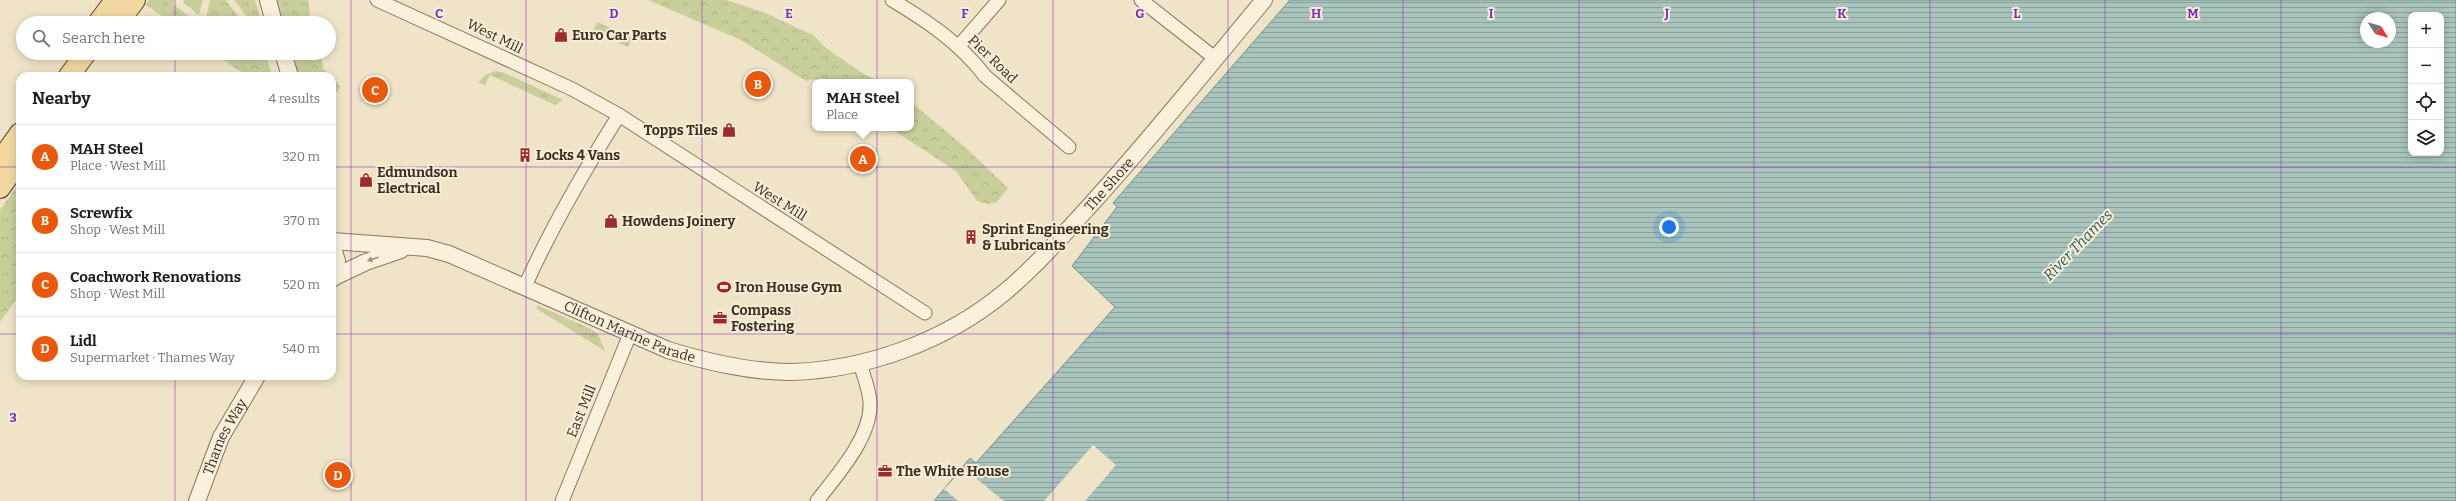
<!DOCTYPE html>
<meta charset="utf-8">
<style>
:root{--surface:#fff;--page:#f2f2f2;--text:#202124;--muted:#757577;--line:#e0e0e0;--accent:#ea580c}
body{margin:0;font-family:Bitter,serif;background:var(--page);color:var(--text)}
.controls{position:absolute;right:12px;top:12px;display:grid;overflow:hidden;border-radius:8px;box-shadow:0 2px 10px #0003}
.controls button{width:36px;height:36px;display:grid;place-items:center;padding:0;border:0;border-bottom:1px solid var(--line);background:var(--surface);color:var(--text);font:20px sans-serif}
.compass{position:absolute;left:2360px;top:12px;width:36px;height:36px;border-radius:50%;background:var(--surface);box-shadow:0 2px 10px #0003;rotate:127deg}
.you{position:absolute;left:1669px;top:227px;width:14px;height:14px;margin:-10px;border:3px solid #fff;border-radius:50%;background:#1a73e8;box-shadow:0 0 0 6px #1a73e833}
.badge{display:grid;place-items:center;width:26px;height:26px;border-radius:50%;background:var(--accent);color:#fff;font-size:13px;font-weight:700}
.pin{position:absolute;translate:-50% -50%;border:2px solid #fff;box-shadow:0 1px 4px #0006}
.popup{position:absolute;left:812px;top:79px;width:102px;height:52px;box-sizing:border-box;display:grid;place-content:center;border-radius:8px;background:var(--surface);filter:drop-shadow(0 1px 3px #0005);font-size:13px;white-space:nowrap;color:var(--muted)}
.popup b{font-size:15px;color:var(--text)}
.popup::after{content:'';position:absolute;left:50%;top:100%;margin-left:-8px;border:8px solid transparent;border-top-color:var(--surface)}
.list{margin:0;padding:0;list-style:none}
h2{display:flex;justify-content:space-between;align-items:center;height:52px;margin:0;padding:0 16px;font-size:17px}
h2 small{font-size:13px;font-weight:400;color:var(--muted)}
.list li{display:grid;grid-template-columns:26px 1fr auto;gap:12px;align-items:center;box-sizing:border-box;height:64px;padding:0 16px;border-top:1px solid var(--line)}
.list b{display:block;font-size:15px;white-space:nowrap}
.list p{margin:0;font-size:13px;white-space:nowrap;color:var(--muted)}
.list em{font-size:13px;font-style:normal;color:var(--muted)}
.icon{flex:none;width:22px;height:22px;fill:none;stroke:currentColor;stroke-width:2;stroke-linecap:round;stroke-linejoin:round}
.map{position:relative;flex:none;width:2456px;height:501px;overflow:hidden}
.search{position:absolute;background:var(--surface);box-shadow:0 2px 10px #0003;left:16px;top:16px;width:320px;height:44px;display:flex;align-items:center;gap:10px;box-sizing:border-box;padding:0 14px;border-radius:22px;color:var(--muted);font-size:15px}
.panel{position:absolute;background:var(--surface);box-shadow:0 2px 10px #0003;left:16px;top:72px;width:320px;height:308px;border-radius:12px}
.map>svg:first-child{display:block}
.grass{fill:url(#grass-tufts)}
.forest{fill:url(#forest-crowns)}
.water{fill:url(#water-rules);stroke:#6f938a;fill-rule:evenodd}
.pier{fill:#f0e4c8}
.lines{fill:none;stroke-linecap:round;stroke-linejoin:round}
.minor-casing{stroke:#8d765c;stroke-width:15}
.tertiary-casing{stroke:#8d765c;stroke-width:18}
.primary-casing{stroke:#5b4430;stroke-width:22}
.minor{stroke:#faf1dc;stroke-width:13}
.tertiary{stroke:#faf1dc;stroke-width:16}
.primary{stroke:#f3d9a0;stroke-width:20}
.oneway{fill:#9c907e}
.grid{fill:none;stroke:#7b2cbf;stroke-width:1;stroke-opacity:0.55}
.labels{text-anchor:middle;stroke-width:4;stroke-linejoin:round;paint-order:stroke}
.poi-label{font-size:14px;font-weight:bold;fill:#3d2e20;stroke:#f7eed8;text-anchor:start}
.street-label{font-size:14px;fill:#3d2e20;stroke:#f7eed8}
.water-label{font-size:15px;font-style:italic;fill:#2f5d5a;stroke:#f7eed8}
.grid-label{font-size:13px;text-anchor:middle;font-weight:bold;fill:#7b2cbf;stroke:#f7eed8;stroke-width:4;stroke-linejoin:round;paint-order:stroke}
</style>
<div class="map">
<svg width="2456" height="501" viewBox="0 0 2456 501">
<defs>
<pattern id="grass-tufts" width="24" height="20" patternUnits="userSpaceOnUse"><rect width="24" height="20" fill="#c9cf9b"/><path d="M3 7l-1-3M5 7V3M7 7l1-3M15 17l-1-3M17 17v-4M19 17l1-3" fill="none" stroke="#aeb285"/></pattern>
<pattern id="forest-crowns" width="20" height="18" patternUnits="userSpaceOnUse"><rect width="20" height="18" fill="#c9cf9b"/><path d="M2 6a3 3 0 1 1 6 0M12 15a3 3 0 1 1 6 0" fill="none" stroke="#aeb285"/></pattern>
<pattern id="water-rules" width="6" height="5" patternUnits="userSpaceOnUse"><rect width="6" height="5" fill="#a9c4bc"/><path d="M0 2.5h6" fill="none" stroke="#8ba098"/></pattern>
</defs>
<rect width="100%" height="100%" fill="#f0e4c8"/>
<path class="grass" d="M 597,22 L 632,38 L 628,47 L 593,31 Z
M 495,71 L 505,73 L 563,100 L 555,105 L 490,75 L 485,85 L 478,83 L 485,75 Z
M 537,305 L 591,329 L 598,334 L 605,351 L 537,309 Z"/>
<path class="forest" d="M 149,0 L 175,0 L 173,4 L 198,23 L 172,23 L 146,5 Z
M 184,0 L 203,0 L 199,15 L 183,2 Z
M 210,0 L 226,0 L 243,23 L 205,23 Z
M 234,0 L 255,0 L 262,23 L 252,23 Z
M 276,0 L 308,0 L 311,23 L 283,23 Z
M 648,0 L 726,0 L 763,12 L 813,35 L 826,48 L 865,75 L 882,82 L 819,82 L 814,79 L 806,81 L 741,40 Z
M 214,53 L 265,53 L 272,76 L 247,76 Z
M 292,53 L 321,53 L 323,69 L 334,77 L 340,87 L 334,97 L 332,107 L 332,76 L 299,76 Z
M 911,102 L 967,149 L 1008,188 L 997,202 L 988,204 L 977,201 L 956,171 L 890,128 L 911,128 Z
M 20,182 L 20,294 L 0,322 L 0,210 Z"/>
<path class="water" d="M 1290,0 L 2456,0 L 2456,501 L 934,501 L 970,458 L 976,463 L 1115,307 L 1072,266 L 1117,207 L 1113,203 ZM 2411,15 L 2441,15 L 2441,153 L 2411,153 ZM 2366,18 L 2390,18 L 2390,42 L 2366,42 Z"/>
<path class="pier" d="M 1093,445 L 1116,465 L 1085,501 L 1044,501 Z
M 964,468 L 1000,498 L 1005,501 L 958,501 L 944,489 Z"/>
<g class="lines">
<defs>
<path id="minor" d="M 377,0 L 572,89 L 619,115 L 925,313
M 892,0 C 927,21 960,43 985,76 L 1069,147
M 1141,0 L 1216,59
M 958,47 L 999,0
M 525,286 C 552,226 584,171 619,115
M 562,501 L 630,334
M 817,501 C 837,475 872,437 870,402 C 869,389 864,376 860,364"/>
<g id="tertiary">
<path d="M 268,0 L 274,23"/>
<path d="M 283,53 L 290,76"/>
<path id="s1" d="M 332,241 L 427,248 L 449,254 L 668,350 C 708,362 749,372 790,372 C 867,370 946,341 1005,292 C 1037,265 1065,233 1094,201 C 1153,136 1208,67 1264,0"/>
<path d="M 332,245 L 337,261 L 332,279"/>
<path d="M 332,278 L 366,262 L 401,250"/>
<path id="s2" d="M 197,501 L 221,437 L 257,376"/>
</g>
<path id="primary" d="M 98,23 L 115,0
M 118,23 L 135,0
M 69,76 L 86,53
M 0,161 L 20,133
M 0,188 L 20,160"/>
</defs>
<use href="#minor" class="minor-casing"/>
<use href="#tertiary" class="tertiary-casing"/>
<use href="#primary" class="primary-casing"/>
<use href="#minor" class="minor"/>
<use href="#tertiary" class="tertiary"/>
<use href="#primary" class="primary"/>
</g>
<defs><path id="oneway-solid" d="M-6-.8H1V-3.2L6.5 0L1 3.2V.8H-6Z"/></defs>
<use class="oneway" href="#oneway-solid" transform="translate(373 259) rotate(162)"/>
<path class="grid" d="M 175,0 L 175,23M 351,0 L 351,501M 526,0 L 526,501M 702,0 L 702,501M 877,0 L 877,501M 1053,0 L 1053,501M 1228,0 L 1228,501M 1403,0 L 1403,501M 1579,0 L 1579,501M 1754,0 L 1754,501M 1930,0 L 1930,501M 2105,0 L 2105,501M 2281,0 L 2281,501M 175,53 L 175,76M 0,167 L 20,167M 332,167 L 2456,167M 0,334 L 20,334M 332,334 L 2456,334M 175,376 L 175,501"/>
<defs>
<symbol id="shop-bare" viewBox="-9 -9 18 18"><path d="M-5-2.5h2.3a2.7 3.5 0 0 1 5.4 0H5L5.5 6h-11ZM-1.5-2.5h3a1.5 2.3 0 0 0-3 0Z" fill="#9e2a2b" stroke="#f7eed8" stroke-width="2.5" paint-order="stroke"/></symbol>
<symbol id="building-bare" viewBox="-9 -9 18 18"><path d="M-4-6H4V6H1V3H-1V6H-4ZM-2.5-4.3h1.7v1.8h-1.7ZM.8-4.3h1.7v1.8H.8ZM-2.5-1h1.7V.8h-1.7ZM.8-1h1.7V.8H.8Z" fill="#9e2a2b" stroke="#f7eed8" stroke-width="2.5" paint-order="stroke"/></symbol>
<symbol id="stadium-bare" viewBox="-9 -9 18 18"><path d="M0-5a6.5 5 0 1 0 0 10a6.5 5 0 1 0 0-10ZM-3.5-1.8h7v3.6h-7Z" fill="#9e2a2b" stroke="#f7eed8" stroke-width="2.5" paint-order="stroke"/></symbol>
<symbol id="office-bare" viewBox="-9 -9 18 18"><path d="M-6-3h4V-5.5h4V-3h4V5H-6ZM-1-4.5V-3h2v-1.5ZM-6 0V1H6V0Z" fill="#9e2a2b" stroke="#f7eed8" stroke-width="2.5" paint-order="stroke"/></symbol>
</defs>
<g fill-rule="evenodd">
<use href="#shop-bare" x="551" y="25" width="20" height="20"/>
<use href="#shop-bare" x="719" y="120" width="20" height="20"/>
<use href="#building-bare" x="515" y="145" width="20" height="20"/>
<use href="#shop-bare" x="356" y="170" width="20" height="20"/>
<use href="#shop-bare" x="601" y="211" width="20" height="20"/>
<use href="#building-bare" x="961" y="227" width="20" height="20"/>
<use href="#stadium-bare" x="714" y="277" width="20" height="20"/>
<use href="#office-bare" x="710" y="308" width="20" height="20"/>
<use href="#office-bare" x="875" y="461" width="20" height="20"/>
</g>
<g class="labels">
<g class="poi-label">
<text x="572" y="40">Euro Car Parts</text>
<text x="718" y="135" text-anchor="end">Topps Tiles</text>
<text x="536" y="160">Locks 4 Vans</text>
<text x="377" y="177">Edmundson<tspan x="377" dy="16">Electrical</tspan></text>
<text x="622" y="226">Howdens Joinery</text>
<text x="982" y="234">Sprint Engineering<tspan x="982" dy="16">&amp; Lubricants</tspan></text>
<text x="735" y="292">Iron House Gym</text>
<text x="731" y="315">Compass<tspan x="731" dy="16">Fostering</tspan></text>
<text x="896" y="476">The White House</text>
</g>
<g class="street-label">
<text transform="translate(495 36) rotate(26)" y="5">West Mill</text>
<text transform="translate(993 59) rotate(44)" y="5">Pier Road</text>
<text dy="5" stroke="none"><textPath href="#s1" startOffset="865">The Shore</textPath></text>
<text transform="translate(780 201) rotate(32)" y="5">West Mill</text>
<text dy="5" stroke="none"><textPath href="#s1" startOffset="315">Clifton Marine Parade</textPath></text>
<text transform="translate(581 411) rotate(-68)" y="5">East Mill</text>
<text dy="5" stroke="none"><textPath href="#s2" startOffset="70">Thames Way</textPath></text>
</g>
<g class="water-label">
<text transform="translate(2078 245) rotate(-46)" y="5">River Thames</text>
</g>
</g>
<g class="grid-label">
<text x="439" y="18">C</text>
<text x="614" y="18">D</text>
<text x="789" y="18">E</text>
<text x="965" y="18">F</text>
<text x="1140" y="18">G</text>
<text x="1316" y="18">H</text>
<text x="1491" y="18">I</text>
<text x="1667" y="18">J</text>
<text x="1842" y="18">K</text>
<text x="2017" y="18">L</text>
<text x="2193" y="18">M</text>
<text x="13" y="422">3</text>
</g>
</svg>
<div class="controls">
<button>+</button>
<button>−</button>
<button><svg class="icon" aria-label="locate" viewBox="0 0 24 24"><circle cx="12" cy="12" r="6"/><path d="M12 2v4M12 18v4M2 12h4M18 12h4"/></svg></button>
<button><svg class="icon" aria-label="layers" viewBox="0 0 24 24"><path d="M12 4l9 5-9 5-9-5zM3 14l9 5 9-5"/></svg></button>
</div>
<svg class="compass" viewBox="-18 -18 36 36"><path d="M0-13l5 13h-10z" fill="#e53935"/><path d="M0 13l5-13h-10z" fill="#757577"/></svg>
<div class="you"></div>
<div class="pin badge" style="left:863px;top:159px">A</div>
<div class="popup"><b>MAH Steel</b>Place</div>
<div class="pin badge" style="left:758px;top:84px">B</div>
<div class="pin badge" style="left:375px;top:90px">C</div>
<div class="pin badge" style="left:338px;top:475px">D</div>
<div class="search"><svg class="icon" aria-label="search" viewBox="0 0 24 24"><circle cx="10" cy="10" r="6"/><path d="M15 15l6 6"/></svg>Search here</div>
<section class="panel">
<h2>Nearby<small>4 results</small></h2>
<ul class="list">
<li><span class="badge">A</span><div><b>MAH Steel</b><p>Place · West Mill</p></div><em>320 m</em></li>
<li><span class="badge">B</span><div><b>Screwfix</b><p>Shop · West Mill</p></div><em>370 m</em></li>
<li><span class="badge">C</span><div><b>Coachwork Renovations</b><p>Shop · West Mill</p></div><em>520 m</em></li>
<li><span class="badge">D</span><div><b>Lidl</b><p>Supermarket · Thames Way</p></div><em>540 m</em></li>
</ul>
</section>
</div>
